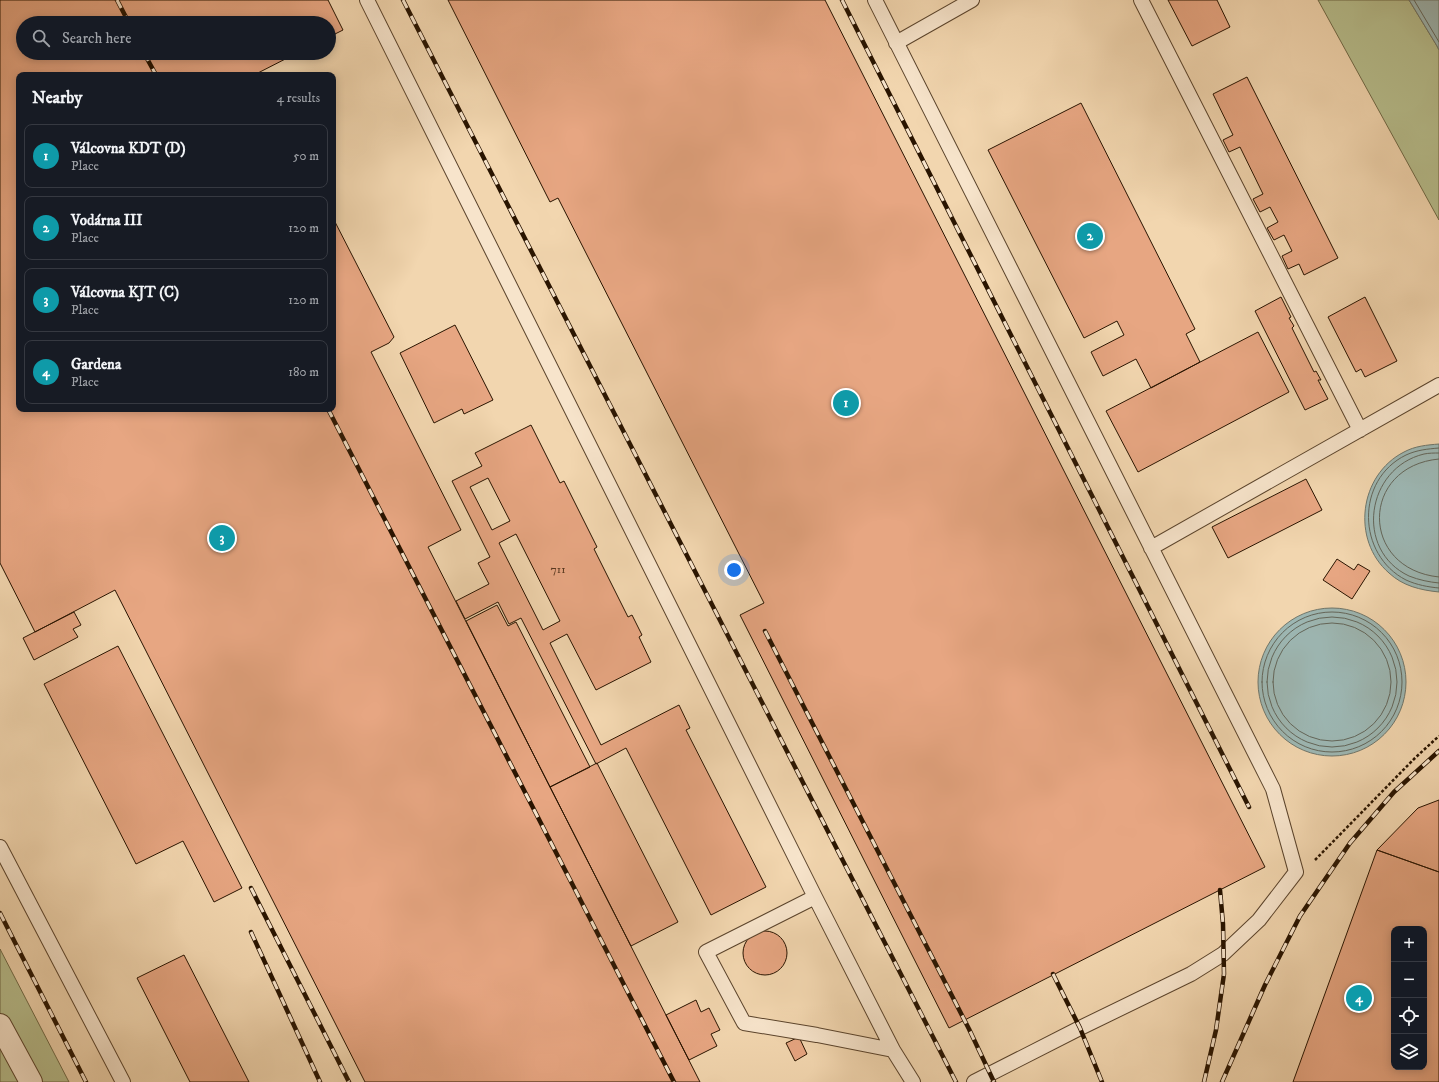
<!DOCTYPE html>
<meta charset="utf-8">
<style>
:root{--surface:#171b24;--page:#242831;--text:#f1f3f6;--muted:#9ea1a6;--line:#363941;--accent:#c59692}
body{margin:0;font-family:"IM FELL DW Pica",serif;background:var(--page);color:var(--text)}
.controls{position:absolute;right:12px;bottom:12px;display:grid;overflow:hidden;border-radius:8px;box-shadow:0 2px 10px #0003}
.controls button{width:36px;height:36px;display:grid;place-items:center;padding:0;border:0;border-bottom:1px solid var(--line);background:var(--surface);color:var(--text);font:20px sans-serif}
.you{position:absolute;left:734px;top:570px;width:14px;height:14px;margin:-10px;border:3px solid #fff;border-radius:50%;background:#1a73e8;box-shadow:0 0 0 6px #1a73e833}
.badge{display:grid;place-items:center;width:26px;height:26px;border-radius:50%;background:var(--accent);color:#fff;font-size:13px;font-weight:700}
.pin{position:absolute;translate:-50% -50%;border:2px solid #fff;box-shadow:0 1px 4px #0006}
.list{margin:0;padding:0;list-style:none}
h2{display:flex;justify-content:space-between;align-items:center;height:52px;margin:0;padding:0 16px;font-size:17px}
h2 small{font-size:13px;font-weight:400;color:var(--muted)}
.list li{display:grid;grid-template-columns:26px 1fr auto;gap:12px;align-items:center;box-sizing:border-box;height:64px;margin:0 8px 8px;padding:0 8px;border:1px solid var(--line);border-radius:8px}
.list b{display:block;font-size:15px;white-space:nowrap}
.list p{margin:0;font-size:13px;white-space:nowrap;color:var(--muted)}
.list em{font-size:13px;font-style:normal;color:var(--muted)}
.icon{flex:none;width:22px;height:22px;fill:none;stroke:currentColor;stroke-width:2;stroke-linecap:round;stroke-linejoin:round}
.map{position:relative;flex:none;width:1439px;height:1082px;overflow:hidden}
.search{position:absolute;background:var(--surface);box-shadow:0 2px 10px #0003;left:16px;top:16px;width:320px;height:44px;display:flex;align-items:center;gap:10px;box-sizing:border-box;padding:0 14px;border-radius:22px;color:var(--muted);font-size:15px}
.panel{position:absolute;background:var(--surface);box-shadow:0 2px 10px #0003;left:16px;top:72px;width:320px;height:340px;border-radius:8px}
.map>svg:first-child{display:block}
.green{fill:#b7be8d;stroke:#706946}
.water{fill:#9db7b3;stroke:#6f766b}
.lines{fill:none;stroke-linecap:round;stroke-linejoin:round}
.shore{stroke:#63665a;stroke-width:1}
.building{fill:#e7a682;stroke:#291400;fill-rule:evenodd}
.lane-casing{stroke:#5b442c;stroke-width:16}
.street-casing{stroke:#5b442c;stroke-width:24}
.path{stroke:#291400;stroke-width:2.5;stroke-dasharray:3 2;stroke-linecap:butt}
.lane{stroke:#f7e4cb;stroke-width:14}
.street{stroke:#f7e4cb;stroke-width:22}
.rail-casing{stroke:#291400;stroke-width:4.5}
.rail{stroke:#f7e4cb;stroke-width:3;stroke-dasharray:9;stroke-linecap:butt}
.labels{text-anchor:middle;stroke-width:3.5;stroke-linejoin:round;paint-order:stroke}
.number-label{font-size:12px;fill:#583820}
</style>
<div class="map">
<svg width="1439" height="1082" viewBox="0 0 1439 1082">
<rect width="100%" height="100%" fill="#f2d6af"/>
<filter id="stains"><feTurbulence type="fractalNoise" baseFrequency=".005" numOctaves="4"/><feColorMatrix values="0 0 0 0 .2 0 0 0 0 .09 0 0 0 0 .02 0 0 0 .5 -.17"/></filter>
<radialGradient id="worn" r=".72"><stop offset=".6" stop-color="#630" stop-opacity="0"/><stop offset="1" stop-color="#630" stop-opacity=".3"/></radialGradient>
<path class="green" d="M 1318,0 L 1409,0 L 1437,46 L 1439,50 L 1439,220 Z
M 0,949 L 69,1082 L 0,1082 Z"/>
<path class="water" d="M 1409,0 L 1439,0 L 1439,50 L 1437,46 Z
M 1439,444 L 1439,592 C 1420,590 1403,586 1389,573 C 1351,540 1359,475 1404,452 C 1415,446 1427,445 1439,444 Z
M1258 682a74 74 0 1 1 148 0a74 74 0 1 1-148 0Z"/>
<g class="lines">
<path class="shore" d="M 1414,0 L 1439,42
M 1439,448 C 1427,449 1417,450 1406,455 C 1355,480 1357,555 1406,580 C 1417,585 1428,587 1439,588
M 1439,453 C 1434,453 1429,453 1424,454 C 1366,468 1354,550 1409,576 C 1419,580 1429,582 1439,583
M 1439,459 C 1360,466 1359,569 1439,577
M1262 682a70 70 0 1 1 140 0a70 70 0 1 1-140 0Z
M1267 682a65 65 0 1 1 130 0a65 65 0 1 1-130 0Z
M1273 682a59 59 0 1 1 118 0a59 59 0 1 1-118 0Z"/>
</g>
<path class="building" d="M 0,0 L 328,0 L 343,30 L 329,37 L 329,23 L 23,23 L 23,53 L 297,53 L 254,75 L 19,75 L 19,409 L 333,409 L 333,218 L 394,337 L 389,343 L 371,352 L 461,530 L 428,547 L 700,1082 L 365,1082 L 115,590 L 35,632 L 0,563 Z
M 448,0 L 825,0 L 1265,867 L 949,1028 L 740,615 L 764,603 L 558,198 L 550,202 Z
M 1168,0 L 1217,0 L 1230,27 L 1192,46 Z
M 1247,77 L 1338,258 L 1304,275 L 1299,264 L 1288,269 L 1282,256 L 1292,251 L 1284,235 L 1274,240 L 1267,228 L 1278,222 L 1270,207 L 1260,212 L 1253,199 L 1263,194 L 1240,147 L 1229,152 L 1223,140 L 1233,135 L 1213,94 Z
M 1081,103 L 1195,329 L 1186,334 L 1200,362 L 1151,388 L 1136,359 L 1103,376 L 1091,352 L 1124,335 L 1117,321 L 1084,338 L 988,150 Z
M 1281,297 L 1291,317 L 1289,318 L 1294,326 L 1292,328 L 1314,372 L 1316,371 L 1321,380 L 1318,380 L 1328,399 L 1305,410 L 1255,311 Z
M 1365,297 L 1397,361 L 1365,377 L 1361,369 L 1356,372 L 1328,317 Z
M 455,325 L 493,400 L 464,414 L 462,409 L 434,423 L 400,353 Z
M 1258,332 L 1289,392 L 1138,472 L 1106,411 Z
M 531,425 L 560,483 L 564,481 L 597,547 L 594,549 L 628,617 L 632,615 L 642,635 L 639,637 L 651,662 L 596,690 L 567,634 L 550,643 L 601,745 L 679,705 L 690,728 L 686,730 L 766,887 L 711,915 L 626,748 L 596,764 L 521,618 L 509,624 L 498,602 L 465,619 L 456,601 L 489,584 L 478,563 L 490,557 L 452,481 L 482,466 L 475,453 ZM 488,478 L 510,521 L 492,530 L 470,487 ZM 516,534 L 560,621 L 543,630 L 499,543 Z
M 1306,479 L 1322,510 L 1228,558 L 1212,527 Z
M 1337,559 L 1354,570 L 1358,564 L 1370,571 L 1352,599 L 1323,580 Z
M 497,605 L 508,626 L 516,622 L 590,767 L 550,787 L 466,621 Z
M 74,612 L 81,625 L 73,629 L 78,637 L 34,660 L 23,638 Z
M 118,646 L 242,888 L 214,902 L 183,841 L 136,864 L 44,684 Z
M 597,763 L 678,922 L 631,946 L 550,787 Z
M 1439,800 L 1439,872 L 1377,850 L 1418,808 Z
M 1377,850 L 1439,872 L 1439,1082 L 1293,1082 ZM 1394,929 L 1424,929 L 1424,1067 L 1394,1067 Z
M743 953a22 22 0 1 1 44 0a22 22 0 1 1-44 0Z
M 184,955 L 249,1082 L 190,1082 L 137,978 Z
M 696,1000 L 701,1012 L 709,1008 L 720,1030 L 711,1034 L 717,1046 L 689,1060 L 666,1015 Z
M 799,1037 L 807,1054 L 795,1061 L 786,1043 Z"/>
<g class="lines">
<defs>
<path id="lane" d="M 367,0 L 815,897 L 893,1050 L 913,1082
M 875,0 L 1273,789 L 1296,872 L 1259,920 L 1223,954 L 1191,974 L 1080,1028 L 974,1082
M 1141,0 L 1360,430
M 896,43 L 972,0
M 1151,548 L 1439,385
M 0,847 L 123,1082
M 815,897 L 706,952 L 744,1023 L 817,1035 L 893,1050"/>
<path id="street" d="M 0,1025 L 31,1082"/>
</defs>
<use href="#lane" class="lane-casing"/>
<use href="#street" class="street-casing"/>
<path class="path" d="M 1315,860 L 1415,758 L 1439,736"/>
<use href="#lane" class="lane"/>
<use href="#street" class="street"/>
<defs>
<path id="rail" d="M 117,0 L 129,23
M 403,0 L 956,1082
M 842,0 L 1249,807
M 144,53 L 156,75
M 328,409 L 674,1082
M 765,631 L 969,1029 L 994,1082
M 251,888 L 349,1082
M 0,913 L 86,1082
M 251,932 L 320,1082
M 1053,974 L 1080,1028 L 1102,1082
M 1204,1082 L 1216,1030 L 1224,974 L 1223,924 L 1220,890
M 1222,1082 L 1265,985 L 1300,916 L 1350,843 L 1394,792 L 1439,751"/>
</defs>
<use href="#rail" class="rail-casing"/>
<use href="#rail" class="rail"/>
</g>
<g class="labels">
<g class="number-label">
<text x="558" y="573">711</text>
</g>
</g>
<rect width="100%" height="100%" filter="url(#stains)"/>
<rect width="100%" height="100%" fill="url(#worn)"/>
</svg>
<div class="controls">
<button>+</button>
<button>−</button>
<button><svg class="icon" aria-label="locate" viewBox="0 0 24 24"><circle cx="12" cy="12" r="6"/><path d="M12 2v4M12 18v4M2 12h4M18 12h4"/></svg></button>
<button><svg class="icon" aria-label="layers" viewBox="0 0 24 24"><path d="M12 4l9 5-9 5-9-5zM3 14l9 5 9-5"/></svg></button>
</div>
<div class="you"></div>
<div class="pin badge" style="left:846px;top:403px;background:#0f9aa8">1</div>
<div class="pin badge" style="left:1090px;top:236px;background:#0f9aa8">2</div>
<div class="pin badge" style="left:222px;top:538px;background:#0f9aa8">3</div>
<div class="pin badge" style="left:1359px;top:998px;background:#0f9aa8">4</div>
<div class="search"><svg class="icon" aria-label="search" viewBox="0 0 24 24"><circle cx="10" cy="10" r="6"/><path d="M15 15l6 6"/></svg>Search here</div>
<section class="panel">
<h2>Nearby<small>4 results</small></h2>
<ul class="list">
<li><span class="badge" style="background:#0f9aa8">1</span><div><b>Válcovna KDT (D)</b><p>Place</p></div><em>50 m</em></li>
<li><span class="badge" style="background:#0f9aa8">2</span><div><b>Vodárna III</b><p>Place</p></div><em>120 m</em></li>
<li><span class="badge" style="background:#0f9aa8">3</span><div><b>Válcovna KJT (C)</b><p>Place</p></div><em>120 m</em></li>
<li><span class="badge" style="background:#0f9aa8">4</span><div><b>Gardena</b><p>Place</p></div><em>180 m</em></li>
</ul>
</section>
</div>
